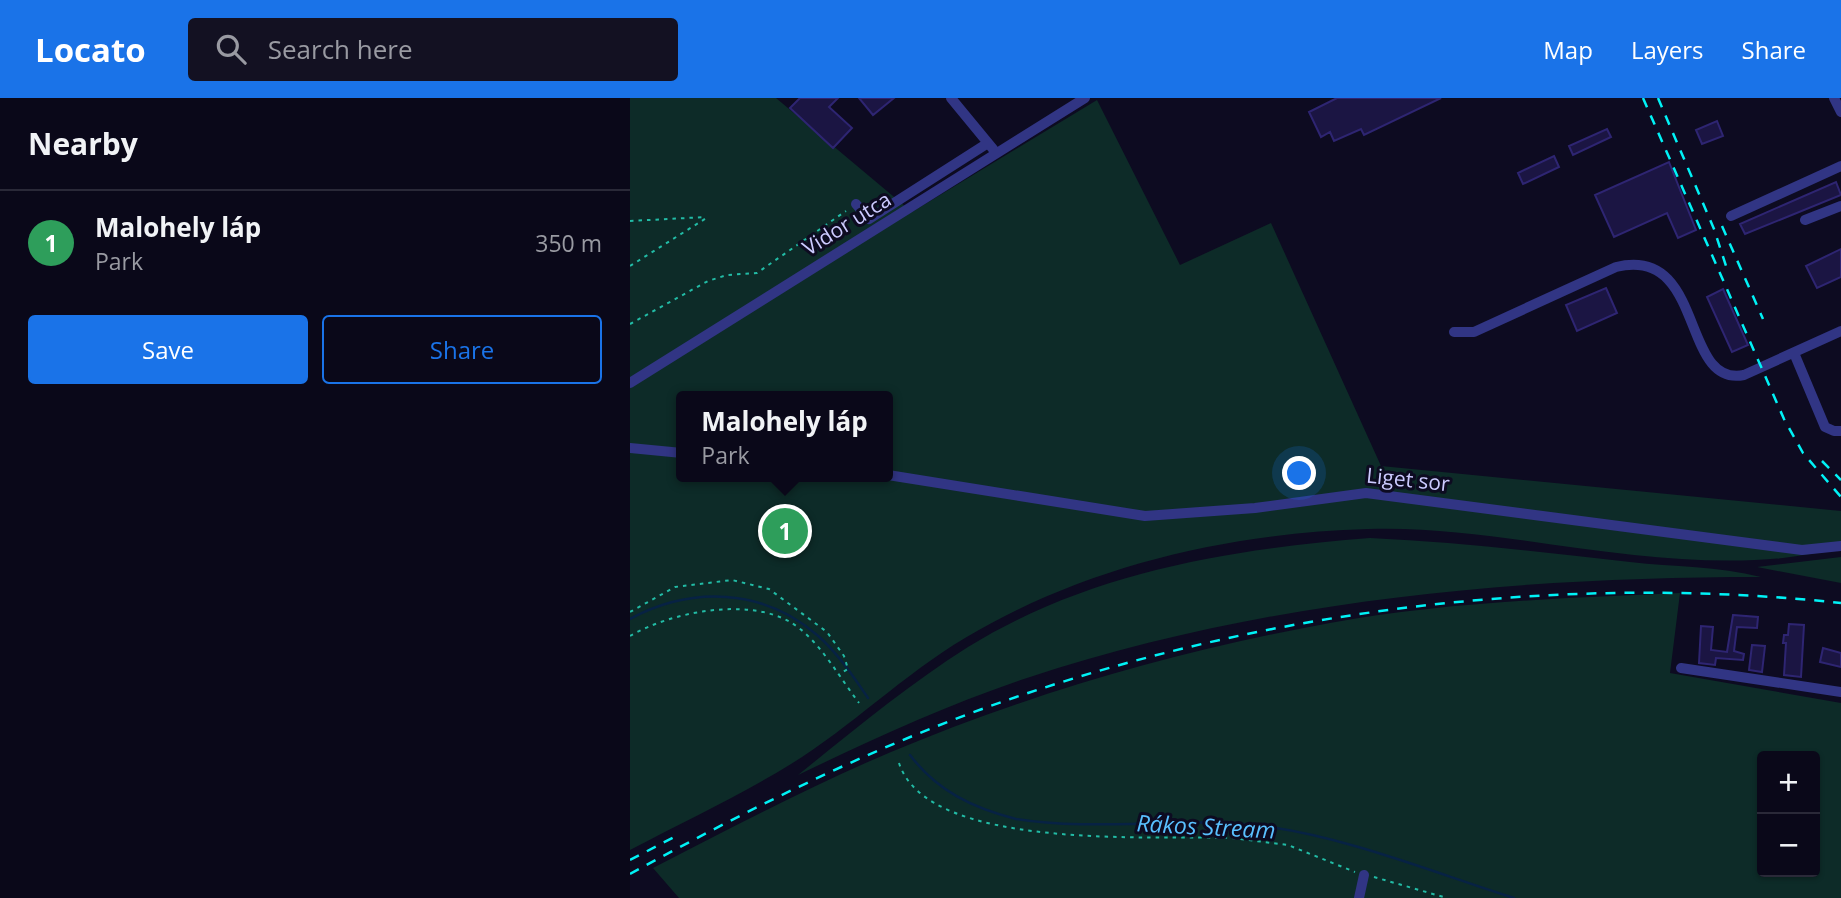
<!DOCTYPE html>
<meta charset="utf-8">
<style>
:root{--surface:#0a0819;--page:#131122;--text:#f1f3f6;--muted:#999aa2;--line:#2a2938;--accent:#1a73e8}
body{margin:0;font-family:"Open Sans",sans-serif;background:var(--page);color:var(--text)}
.controls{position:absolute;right:21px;bottom:21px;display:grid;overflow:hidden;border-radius:7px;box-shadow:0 2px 5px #0004}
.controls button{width:63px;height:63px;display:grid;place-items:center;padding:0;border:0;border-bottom:2px solid var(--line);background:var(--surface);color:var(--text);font:35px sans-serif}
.you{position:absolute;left:670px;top:376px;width:24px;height:24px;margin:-18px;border:5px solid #fff;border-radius:50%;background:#1a73e8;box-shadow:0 0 0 10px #1a73e833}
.badge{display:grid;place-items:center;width:46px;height:46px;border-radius:50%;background:var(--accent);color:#fff;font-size:23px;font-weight:700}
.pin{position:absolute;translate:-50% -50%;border:4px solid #fff;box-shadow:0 2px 7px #0006}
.popup{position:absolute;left:46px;top:293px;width:217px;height:91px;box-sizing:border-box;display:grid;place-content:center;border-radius:7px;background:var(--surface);filter:drop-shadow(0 2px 5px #0005);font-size:23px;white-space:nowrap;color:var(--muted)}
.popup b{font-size:26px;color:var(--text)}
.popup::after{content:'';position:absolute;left:50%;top:100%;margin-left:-14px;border:14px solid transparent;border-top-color:var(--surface)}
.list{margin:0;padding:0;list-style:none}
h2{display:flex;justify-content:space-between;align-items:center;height:91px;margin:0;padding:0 28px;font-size:30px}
h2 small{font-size:23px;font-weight:400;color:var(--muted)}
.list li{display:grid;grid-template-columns:46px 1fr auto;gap:21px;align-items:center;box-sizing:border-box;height:105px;padding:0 28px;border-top:2px solid var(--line)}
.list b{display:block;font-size:26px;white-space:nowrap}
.list p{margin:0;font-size:23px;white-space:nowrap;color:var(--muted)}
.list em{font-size:23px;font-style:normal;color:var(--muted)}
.actions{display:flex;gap:14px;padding:21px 28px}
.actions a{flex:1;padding:16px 0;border:2px solid var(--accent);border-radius:7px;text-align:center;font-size:24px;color:var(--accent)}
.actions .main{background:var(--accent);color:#fff}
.icon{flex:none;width:38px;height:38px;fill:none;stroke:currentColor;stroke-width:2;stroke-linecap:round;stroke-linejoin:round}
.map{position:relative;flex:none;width:1211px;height:800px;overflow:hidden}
header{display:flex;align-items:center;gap:42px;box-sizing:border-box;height:98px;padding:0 35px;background:var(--accent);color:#fff}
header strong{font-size:33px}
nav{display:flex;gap:38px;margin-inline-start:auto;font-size:24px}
.search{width:490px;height:63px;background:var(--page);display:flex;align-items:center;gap:18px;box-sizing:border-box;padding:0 24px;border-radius:7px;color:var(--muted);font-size:26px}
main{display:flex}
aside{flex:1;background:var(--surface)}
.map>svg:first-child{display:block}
.green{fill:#0d2b28;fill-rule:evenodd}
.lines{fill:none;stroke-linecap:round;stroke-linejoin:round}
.stream{stroke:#072244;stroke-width:2.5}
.building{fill:#1b1543;stroke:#2e2572;stroke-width:2}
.path{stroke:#22bba5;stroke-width:2;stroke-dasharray:3.5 5;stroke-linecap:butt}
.minor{stroke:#313584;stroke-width:10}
.rail{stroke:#00f2f6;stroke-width:2.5;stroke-dasharray:10 9;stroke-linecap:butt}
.labels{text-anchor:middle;stroke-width:6;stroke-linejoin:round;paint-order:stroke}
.street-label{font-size:21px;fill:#cccbff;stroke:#0d0b21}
.water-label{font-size:23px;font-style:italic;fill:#59c0ff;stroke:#0d0b21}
</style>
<header>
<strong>Locato</strong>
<div class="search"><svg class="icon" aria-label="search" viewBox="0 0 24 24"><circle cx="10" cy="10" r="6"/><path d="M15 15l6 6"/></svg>Search here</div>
<nav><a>Map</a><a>Layers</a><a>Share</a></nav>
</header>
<main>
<aside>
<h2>Nearby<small></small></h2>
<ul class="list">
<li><span class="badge" style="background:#2e9e5b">1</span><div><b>Malohely láp</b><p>Park</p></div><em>350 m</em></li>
</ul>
<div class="actions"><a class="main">Save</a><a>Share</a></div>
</aside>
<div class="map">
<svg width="1211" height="800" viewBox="0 0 1211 800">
<rect width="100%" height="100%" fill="#0d0b21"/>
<path class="green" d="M 0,0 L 146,0 L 282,114 L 467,2 L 550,167 L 641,125 L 751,368 L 1211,413 L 1211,452 C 1192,453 1172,458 1153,460 C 1104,465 1053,462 1004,457 C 916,448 828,428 738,431 C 599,435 455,468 335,540 C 273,577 221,629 161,666 C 109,698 53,724 0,752 ZM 52,298 L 258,298 L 258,379 L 52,379 Z
M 740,440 C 827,444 913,454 1000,464 C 1044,469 1088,468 1131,479 C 884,479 633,502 397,580 C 319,606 243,641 168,677 C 224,632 278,587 338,549 C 459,474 601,451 740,440 Z
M 1211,459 L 1211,485 L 1127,469 Z
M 1050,495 L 1040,575 L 1211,605 L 1211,800 L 49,800 L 23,770 C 101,730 180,688 261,654 C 401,595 551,552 700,525 C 815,504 934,500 1050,495 ZM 1132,658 L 1185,658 L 1185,774 L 1132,774 Z"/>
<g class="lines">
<path class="stream" d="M 0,521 C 61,488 133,490 187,537 C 207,554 223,578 238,600
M 280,657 C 307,693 343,710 386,721 C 467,734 551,718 632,728 C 717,739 802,774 884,800"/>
</g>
<path class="building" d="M 170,0 L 208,0 L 199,9 L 222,30 L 203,50 L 160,10 Z
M 229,0 L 264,0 L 243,17 Z
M 707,0 L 811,0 L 734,37 L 731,31 L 704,43 L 700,34 L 691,39 L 679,14 Z
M 1087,23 L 1093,38 L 1072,46 L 1066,32 Z
M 977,31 L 981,39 L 943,57 L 939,48 Z
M 924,58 L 929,69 L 893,86 L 888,75 Z
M 1039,64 L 1066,132 L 1048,140 L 1037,115 L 984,139 L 965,97 Z
M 1206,84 L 1211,97 L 1115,136 L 1110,126 Z
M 1211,151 L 1211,179 L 1187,190 L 1176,168 Z
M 976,190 L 987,215 L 947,233 L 936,207 Z
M 1093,191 L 1118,247 L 1102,254 L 1077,199 Z
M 1103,517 L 1128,519 L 1127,530 L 1107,529 L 1104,553 L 1114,556 L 1113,562 L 1086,560 L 1085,567 L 1069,565 L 1071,528 L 1083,529 L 1081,552 L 1097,554 Z
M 1159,526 L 1174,527 L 1171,579 L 1154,577 L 1156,545 L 1153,545 L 1154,537 L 1158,537 Z
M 1122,547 L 1135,548 L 1132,574 L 1119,572 Z
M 1193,550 L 1211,555 L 1211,569 L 1190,564 Z"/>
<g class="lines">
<path class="path" d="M 0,123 L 76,119
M 0,168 L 78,119
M 0,226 L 78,183 L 97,177 L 127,175 L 216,113
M 0,514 L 45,489 L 102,482 L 139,491 L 197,534 L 214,558 L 218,571 L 208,577
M 0,538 C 41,514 117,499 160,524 C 187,539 210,580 229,605
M 269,665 C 298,754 525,737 602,740 L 658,747 L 725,774
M 744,779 L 817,800"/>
<path class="minor" d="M 321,0 L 363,51
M 1204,0 L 1211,14
M 226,106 L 239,121 L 358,45
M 1101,118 L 1211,68
M 1175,122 L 1211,108
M 824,234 L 844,234 L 986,169 C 1076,147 1050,290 1114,277 L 1211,233
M 1164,255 L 1195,329 L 1204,333 L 1211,333
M 0,285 L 455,0
M 0,350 L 52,355
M 258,377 L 515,418 L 625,410 L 736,395 L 1172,452 L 1211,448
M 1051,570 L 1211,594
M 729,800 L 734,777"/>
<path class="rail" d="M 1013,0 L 1154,321 L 1173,355 L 1211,399
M 1028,0 L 1084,131 L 1097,171
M 1092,128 L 1133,221
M 1192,363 L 1211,382
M 0,762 L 50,736
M 0,776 C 128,706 259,641 398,595 C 656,509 941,476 1211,505"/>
</g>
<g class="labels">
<g class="street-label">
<text transform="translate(217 126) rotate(-32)" y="7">Vidor utca</text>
<text transform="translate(778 382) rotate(6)" y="7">Liget sor</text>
</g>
<g class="water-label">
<text transform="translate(576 729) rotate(3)" y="8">Rákos Stream</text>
</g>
</g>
</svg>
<div class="controls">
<button>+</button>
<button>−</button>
</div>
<div class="you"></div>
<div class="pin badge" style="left:155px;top:433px;background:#2e9e5b">1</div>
<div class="popup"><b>Malohely láp</b>Park</div>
</div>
</main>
